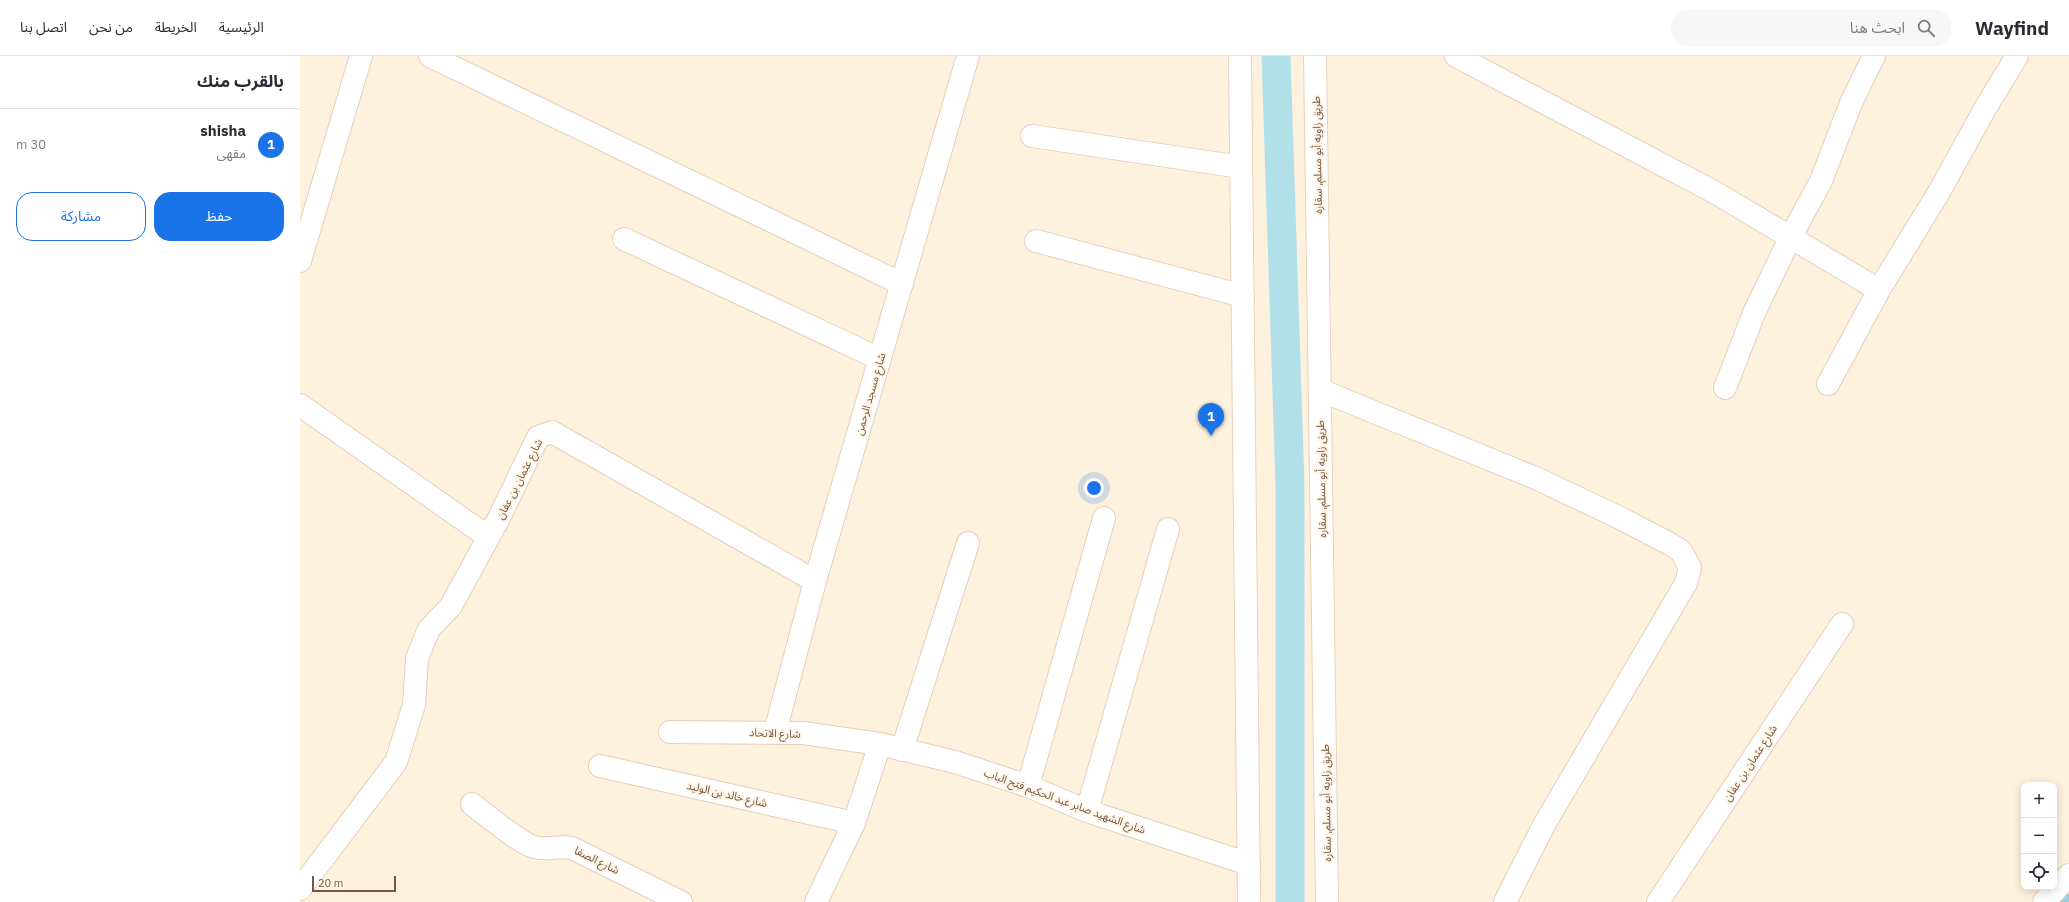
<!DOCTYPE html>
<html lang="ar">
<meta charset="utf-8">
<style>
:root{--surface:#fff;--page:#f7f7f7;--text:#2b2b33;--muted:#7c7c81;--line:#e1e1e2;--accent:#1a73e8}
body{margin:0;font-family:"IBM Plex Sans","Noto Sans Arabic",sans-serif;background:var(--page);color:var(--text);direction:rtl}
.controls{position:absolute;right:12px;bottom:12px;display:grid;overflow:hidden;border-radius:8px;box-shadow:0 2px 10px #0003}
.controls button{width:36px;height:36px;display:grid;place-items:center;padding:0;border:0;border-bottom:1px solid var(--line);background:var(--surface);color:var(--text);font:20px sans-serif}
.scale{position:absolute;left:12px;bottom:10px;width:84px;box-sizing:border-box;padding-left:4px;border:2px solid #765745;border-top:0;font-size:11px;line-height:14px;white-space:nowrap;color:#765745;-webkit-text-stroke:3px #fff6e7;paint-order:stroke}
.you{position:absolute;left:794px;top:432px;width:14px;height:14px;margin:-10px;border:3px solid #fff;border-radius:50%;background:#1a73e8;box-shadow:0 0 0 6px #1a73e833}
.badge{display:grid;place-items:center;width:26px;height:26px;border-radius:50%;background:var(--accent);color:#fff;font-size:13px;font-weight:700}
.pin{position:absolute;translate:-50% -33px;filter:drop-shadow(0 1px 2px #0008)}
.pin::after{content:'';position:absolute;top:21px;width:14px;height:12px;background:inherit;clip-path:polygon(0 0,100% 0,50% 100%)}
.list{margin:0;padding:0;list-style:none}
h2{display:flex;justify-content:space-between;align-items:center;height:52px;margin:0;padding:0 16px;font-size:17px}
h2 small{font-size:13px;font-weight:400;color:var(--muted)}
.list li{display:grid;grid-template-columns:26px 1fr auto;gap:12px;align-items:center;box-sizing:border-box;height:72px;padding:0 16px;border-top:1px solid var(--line)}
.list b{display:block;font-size:15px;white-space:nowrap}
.list p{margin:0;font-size:13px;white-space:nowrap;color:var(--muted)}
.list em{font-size:13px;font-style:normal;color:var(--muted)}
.actions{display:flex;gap:8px;padding:12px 16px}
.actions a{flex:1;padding:9px 0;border:1px solid var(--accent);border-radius:16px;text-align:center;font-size:14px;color:var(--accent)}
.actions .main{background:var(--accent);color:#fff}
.icon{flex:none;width:22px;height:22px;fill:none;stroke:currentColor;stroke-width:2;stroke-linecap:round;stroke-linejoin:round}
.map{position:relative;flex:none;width:1769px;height:846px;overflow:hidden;direction:ltr}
header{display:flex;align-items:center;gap:24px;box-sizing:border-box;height:56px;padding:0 20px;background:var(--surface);border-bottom:1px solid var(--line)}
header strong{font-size:19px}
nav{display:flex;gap:22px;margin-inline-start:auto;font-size:14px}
.search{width:280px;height:36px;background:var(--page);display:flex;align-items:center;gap:10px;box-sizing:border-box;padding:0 14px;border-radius:16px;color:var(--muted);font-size:15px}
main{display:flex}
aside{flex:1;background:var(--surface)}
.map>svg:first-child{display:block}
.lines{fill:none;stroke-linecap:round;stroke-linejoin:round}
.stream{stroke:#97d0db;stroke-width:8}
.canal{stroke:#b2e0e9;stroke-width:29}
.street-casing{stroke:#e3ceba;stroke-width:24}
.secondary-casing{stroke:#ead1b9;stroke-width:24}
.street{stroke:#fff;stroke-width:22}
.secondary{stroke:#fff;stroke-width:22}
.labels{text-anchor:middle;stroke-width:4;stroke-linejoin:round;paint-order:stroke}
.street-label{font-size:11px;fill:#765745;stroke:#fff6e7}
</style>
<header>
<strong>Wayfind</strong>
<div class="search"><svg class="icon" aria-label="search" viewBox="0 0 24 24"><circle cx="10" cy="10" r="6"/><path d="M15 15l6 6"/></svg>ابحث هنا</div>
<nav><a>الرئيسية</a><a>الخريطة</a><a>من نحن</a><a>اتصل بنا</a></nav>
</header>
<main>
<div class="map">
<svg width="1769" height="846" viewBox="0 0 1769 846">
<rect width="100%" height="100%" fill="#fef2df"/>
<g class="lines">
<path class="stream" d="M 1765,846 L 1769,842"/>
<path class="canal" d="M 976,0 L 990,429 L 990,846"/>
<defs>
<path id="street" d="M 130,0 L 602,228
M 1156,0 L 1416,137 L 1579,234
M 732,80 L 941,111
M 324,183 L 580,303
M 736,185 L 943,240
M 0,205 L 61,0
M 1528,328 L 1579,234 L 1639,136 L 1686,51 L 1717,0
M 1425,332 L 1454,257 L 1490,182 L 1521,125 L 1551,47 L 1574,0
M 1020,334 L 1238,423 L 1320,462 L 1370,488 L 1381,495 L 1390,512 L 1386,527 L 1244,769 L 1205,846
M 0,349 L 181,476 L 188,476 L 196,468 L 238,381 L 252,376 L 515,525
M 370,676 L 503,677 L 580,688 L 655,706 L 728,730 L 787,755 L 949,808
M 475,676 L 515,525 L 668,0
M 602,694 L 668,487
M 300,710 L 554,767
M 728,730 L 804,462
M 172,748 C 186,759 220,787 234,791 C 247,795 259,789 272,792 L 381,846
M 787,755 L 868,473
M 0,833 L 96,706 L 114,649 L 117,602 L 129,573 L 151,550 L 193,473
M 516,846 L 554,767 L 580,688
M 1358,846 L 1542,568"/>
<path id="secondary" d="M 940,0 L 949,846
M 1015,0 L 1027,846
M 1744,846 L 1769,819"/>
</defs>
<use href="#street" class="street-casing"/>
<use href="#secondary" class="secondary-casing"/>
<use href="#street" class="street"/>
<use href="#secondary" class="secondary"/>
</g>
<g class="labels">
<g class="street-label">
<text transform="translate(1017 99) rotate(-91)" y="4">طريق زاويه أبو مسلم, سقاره</text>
<text transform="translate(570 338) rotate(-74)" y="4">شارع مسجد الرحمن</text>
<text transform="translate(219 423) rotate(-63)" y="4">شارع عثمان بن عفان</text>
<text transform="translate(1021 423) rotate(-91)" y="4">طريق زاويه أبو مسلم, سقاره</text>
<text transform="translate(475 677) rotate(2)" y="4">شارع الاتحاد</text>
<text transform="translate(1450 707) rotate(-57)" y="4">شارع عثمان بن عفان</text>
<text transform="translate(427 738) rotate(13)" y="4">شارع خالد بن الوليد</text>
<text transform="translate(765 745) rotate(20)" y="4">شارع الشهيد صابر عبد الحكيم فتح الباب</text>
<text transform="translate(1026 747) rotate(-91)" y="4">طريق زاويه أبو مسلم, سقاره</text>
<text transform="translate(297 804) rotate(26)" y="4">شارع الصفا</text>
</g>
</g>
</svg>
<div class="controls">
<button>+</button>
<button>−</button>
<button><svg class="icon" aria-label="locate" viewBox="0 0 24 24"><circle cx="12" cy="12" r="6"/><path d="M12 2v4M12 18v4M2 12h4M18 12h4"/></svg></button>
</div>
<div class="scale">20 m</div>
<div class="you"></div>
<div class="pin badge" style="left:911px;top:380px">1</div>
</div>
<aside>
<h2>بالقرب منك<small></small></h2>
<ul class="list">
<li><span class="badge">1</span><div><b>shisha</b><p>مقهى</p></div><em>30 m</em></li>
</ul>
<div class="actions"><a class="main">حفظ</a><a>مشاركة</a></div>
</aside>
</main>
